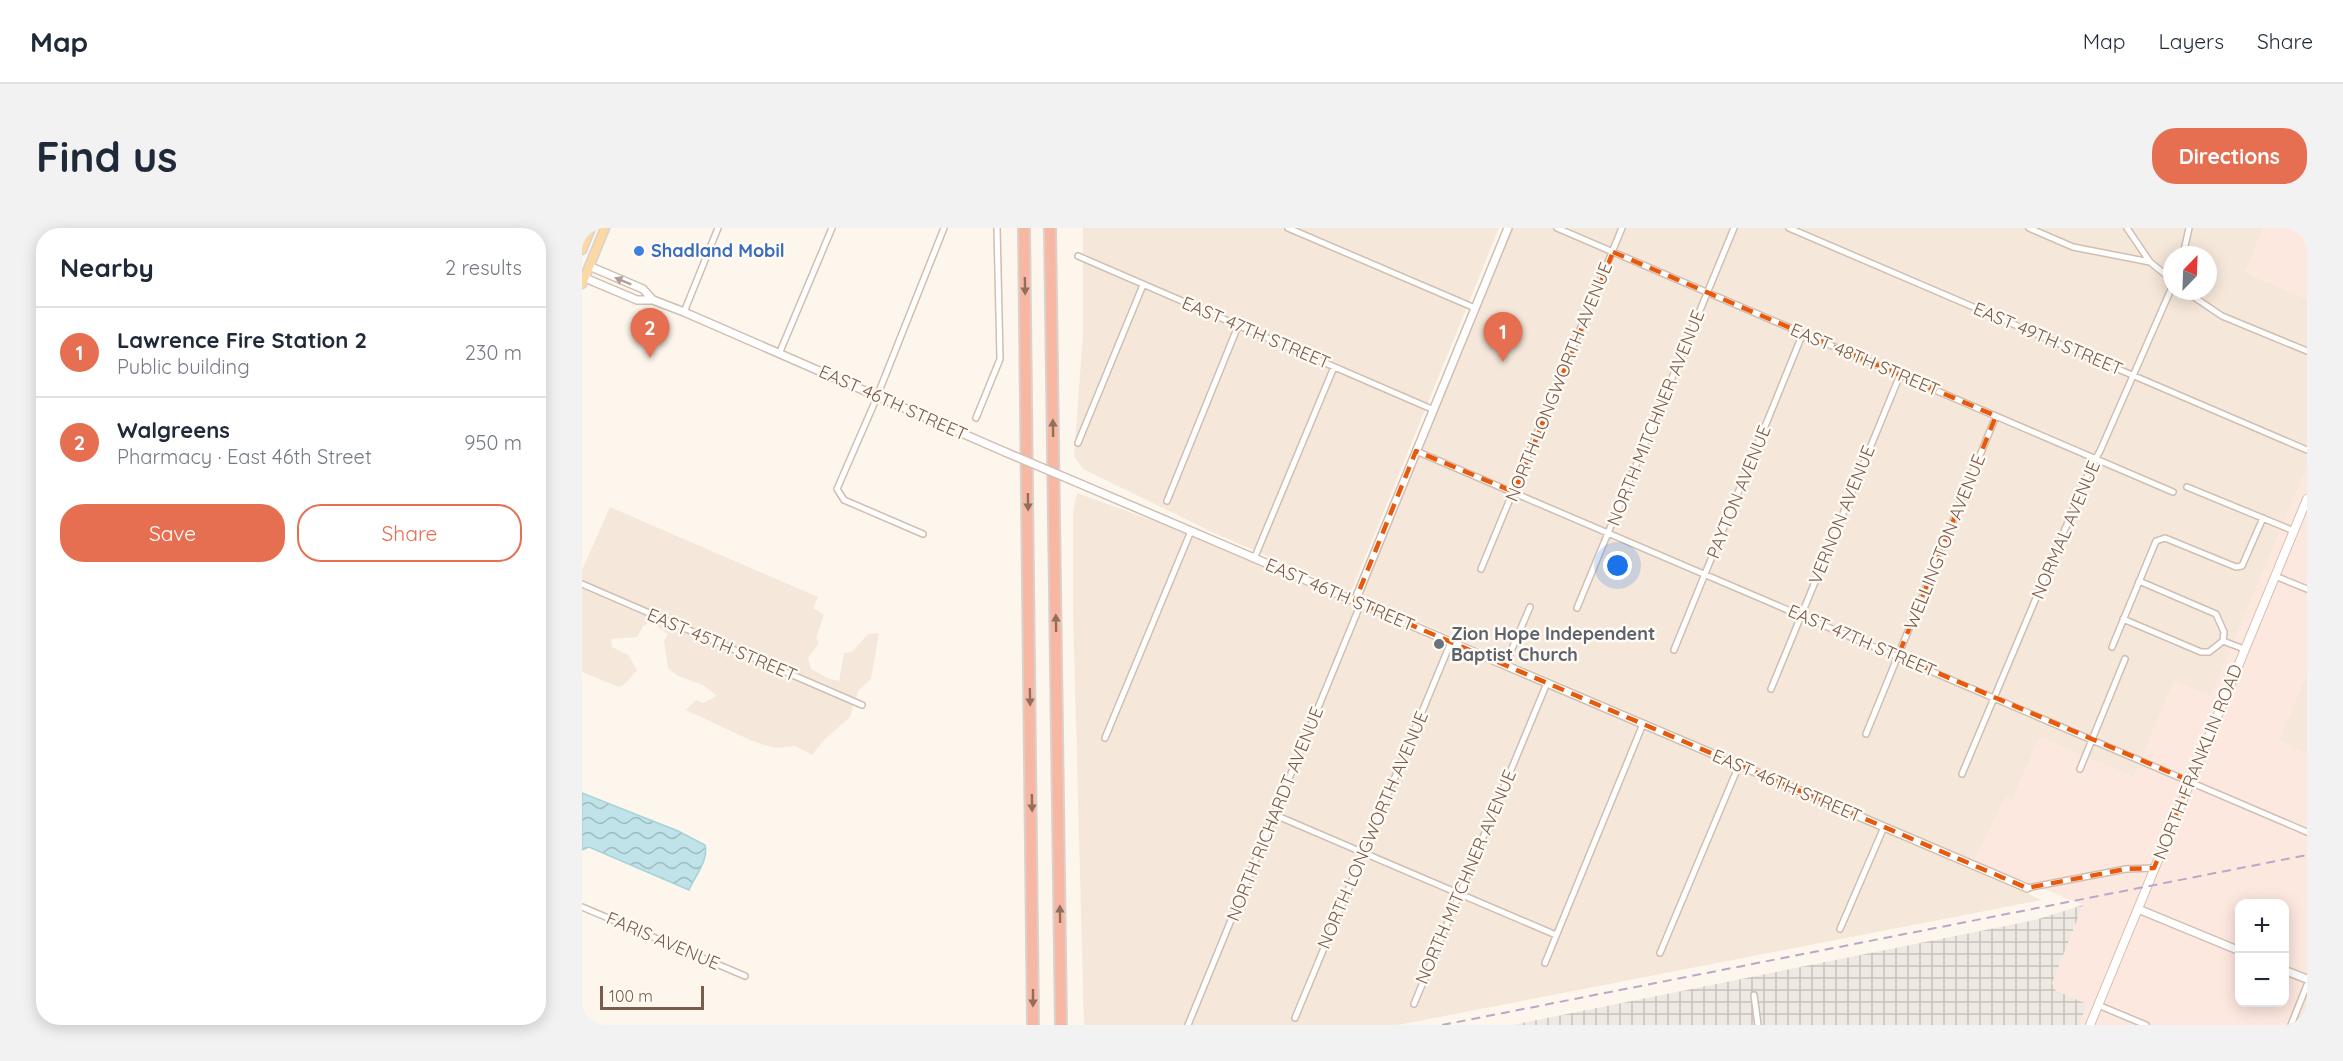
<!DOCTYPE html>
<meta charset="utf-8">
<style>
:root{--surface:#fff;--page:#f2f2f3;--text:#1f2937;--muted:#747a83;--line:#e0e1e3;--accent:#e76f51}
body{margin:0;font-family:Quicksand,sans-serif;background:var(--page);color:var(--text)}
.controls{position:absolute;right:18px;bottom:18px;display:grid;overflow:hidden;border-radius:12px;box-shadow:0 3px 15px #0003}
.controls button{width:54px;height:54px;display:grid;place-items:center;padding:0;border:0;border-bottom:2px solid var(--line);background:var(--surface);color:var(--text);font:30px sans-serif}
.compass{position:absolute;left:1581px;top:18px;width:54px;height:54px;border-radius:50%;background:var(--surface);box-shadow:0 3px 15px #0003;rotate:23deg}
.scale{position:absolute;left:18px;bottom:15px;width:104px;box-sizing:border-box;padding-left:6px;border:3px solid #7a5c4d;border-top:0;font-size:16px;line-height:21px;white-space:nowrap;color:#7a5c4d;-webkit-text-stroke:4px #fffaf3;paint-order:stroke}
.you{position:absolute;left:1036px;top:338px;width:21px;height:21px;margin:-15px;border:4px solid #fff;border-radius:50%;background:#1a73e8;box-shadow:0 0 0 9px #1a73e833}
.badge{display:grid;place-items:center;width:39px;height:39px;border-radius:50%;background:var(--accent);color:#fff;font-size:20px;font-weight:700}
.pin{position:absolute;translate:-50% -50px;filter:drop-shadow(0 2px 3px #0008)}
.pin::after{content:'';position:absolute;top:32px;width:21px;height:18px;background:inherit;clip-path:polygon(0 0,100% 0,50% 100%)}
.list{margin:0;padding:0;list-style:none}
h2{display:flex;justify-content:space-between;align-items:center;height:78px;margin:0;padding:0 24px;font-size:26px}
h2 small{font-size:20px;font-weight:400;color:var(--muted)}
.list li{display:grid;grid-template-columns:39px 1fr auto;gap:18px;align-items:center;box-sizing:border-box;height:90px;padding:0 24px;border-top:2px solid var(--line)}
.list b{display:block;font-size:22px;white-space:nowrap}
.list p{margin:0;font-size:20px;white-space:nowrap;color:var(--muted)}
.list em{font-size:20px;font-style:normal;color:var(--muted)}
.actions{display:flex;gap:12px;padding:18px 24px}
.actions a{flex:1;padding:14px 0;border:2px solid var(--accent);border-radius:24px;text-align:center;font-size:21px;color:var(--accent)}
.actions .main{background:var(--accent);color:#fff}
.map{position:relative;flex:none;width:1725px;height:797px;overflow:hidden;border-radius:24px}
header{display:flex;align-items:center;gap:36px;box-sizing:border-box;height:84px;padding:0 30px;background:var(--surface);border-bottom:2px solid var(--line)}
header strong{font-size:28px}
nav{display:flex;gap:33px;margin-inline-start:auto;font-size:21px}
.intro{display:flex;align-items:center;justify-content:space-between;box-sizing:border-box;height:144px;padding:0 36px}
h1{margin:0;font-size:42px}
.button{padding:15px 27px;border-radius:24px;background:var(--accent);color:#fff;font-size:21px;font-weight:700}
main{display:flex;gap:36px;padding:0 36px}
aside{flex:1;background:var(--surface);border-radius:24px;box-shadow:0 3px 15px #0003}
.map>svg:first-child{display:block}
.residential{fill:#f5e8da;fill-rule:evenodd}
.commercial{fill:#fde8e0;fill-rule:evenodd}
.industrial{fill:url(#industrial-grid)}
.water{fill:url(#water-waves);stroke:#a5d3da;stroke-width:1.5}
.lines{fill:none;stroke-linecap:round;stroke-linejoin:round}
.minor-casing{stroke:#d1beb0;stroke-width:8}
.tertiary-casing{stroke:#d1beb0;stroke-width:10}
.secondary-casing{stroke:#d6c0b0;stroke-width:10}
.primary-casing{stroke:#dad1cd;stroke-width:11}
.motorway-casing{stroke:#dad1cd;stroke-width:14}
.minor{stroke:#fff;stroke-width:5}
.tertiary{stroke:#fff;stroke-width:7}
.secondary{stroke:#fff;stroke-width:8}
.primary{stroke:#fbd9a5;stroke-width:8}
.motorway{stroke:#f7b7a3;stroke-width:10}
.rail{stroke:#b9a8c9;stroke-width:2;stroke-dasharray:9 6;stroke-linecap:butt}
.tertiary-bridge-casing{stroke:#d1beb0;stroke-width:10;stroke-linecap:butt}
.tertiary-bridge{stroke:#fff;stroke-width:7}
.oneway{fill:#af9d94}
.oneway2{fill:#936e5e}
.marked{fill:none;stroke:#e8590c;stroke-width:4.5;stroke-dasharray:12 8;stroke-linejoin:round}
.shop-dot{fill:#3f7fe0;stroke:#fffaf3;stroke-width:2}
.worship-dot{fill:#6b7280;stroke:#fffaf3;stroke-width:2}
.labels{text-anchor:middle;stroke-width:5;stroke-linejoin:round;paint-order:stroke}
.shop-label{font-size:18px;font-weight:bold;fill:#366cbe;stroke:#fffaf3;text-anchor:start}
.street-label{font-size:18px;fill:#7a5c4d;stroke:#fffaf3}
.worship-label{font-size:18px;font-weight:bold;fill:#5b616d;stroke:#fffaf3;text-anchor:start}
</style>
<header>
<strong>Map</strong>
<nav><a>Map</a><a>Layers</a><a>Share</a></nav>
</header>
<div class="intro"><h1>Find us</h1><a class="button">Directions</a></div>
<main>
<aside>
<h2>Nearby<small>2 results</small></h2>
<ul class="list">
<li><span class="badge">1</span><div><b>Lawrence Fire Station 2</b><p>Public building</p></div><em>230 m</em></li>
<li><span class="badge">2</span><div><b>Walgreens</b><p>Pharmacy · East 46th Street</p></div><em>950 m</em></li>
</ul>
<div class="actions"><a class="main">Save</a><a>Share</a></div>
</aside>
<div class="map">
<svg width="1725" height="797" viewBox="0 0 1725 797">
<defs>
<pattern id="industrial-grid" width="8" height="8" patternUnits="userSpaceOnUse" patternTransform="scale(1.5)"><rect width="8" height="8" fill="#efe9e4"/><path d="M0 4h8M4 0v8" fill="none" stroke="#c7c0bb"/></pattern>
<pattern id="water-waves" width="16" height="10" patternUnits="userSpaceOnUse" patternTransform="scale(1.5)"><rect width="16" height="10" fill="#bfe3e8"/><path d="M0 5q4-4 8 0t8 0" fill="none" stroke="#a0bbbe"/></pattern>
</defs>
<rect width="100%" height="100%" fill="#fdf6ec"/>
<path class="residential" d="M 501,0 L 917,0 L 769,364 L 630,304 L 501,241 L 492,228 L 501,106 Z
M 928,0 L 1682,0 L 1663,44 L 1725,71 L 1725,239 L 1629,469 L 1592,453 L 1552,549 L 1458,510 L 1430,572 L 1423,570 L 1393,633 L 779,369 ZM 1590,27 L 1626,27 L 1626,63 L 1590,63 Z
M 495,265 L 575,294 L 1460,672 L 816,797 L 502,797 L 491,381 L 491,283 Z
M 28,279 L 236,369 L 231,380 L 242,387 L 234,410 L 237,415 L 226,430 L 229,441 L 248,451 L 257,453 L 262,425 L 270,424 L 286,406 L 297,405 L 289,451 L 276,463 L 268,489 L 245,509 L 230,527 L 213,518 L 192,520 L 170,513 L 104,482 L 114,472 L 121,475 L 135,468 L 121,457 L 96,448 L 86,440 L 82,413 L 86,406 L 68,394 L 61,398 L 55,409 L 29,411 L 30,419 L 46,427 L 55,442 L 44,455 L 37,459 L 0,444 L 0,342 Z
M 1725,445 L 1725,526 L 1696,513 Z
M 1725,756 L 1725,797 L 1706,797 L 1721,758 Z"/>
<path class="commercial" d="M 1682,0 L 1725,0 L 1725,71 L 1663,44 Z
M 1725,239 L 1725,445 L 1697,512 L 1725,526 L 1725,756 L 1721,758 L 1706,797 L 1497,797 L 1505,776 L 1473,762 L 1470,755 L 1501,677 L 1393,633 L 1423,569 L 1430,572 L 1458,509 L 1552,549 L 1592,453 L 1629,468 ZM 1658,676 L 1702,676 L 1702,774 L 1658,774 Z"/>
<path class="industrial" d="M 1501,677 L 1470,755 L 1473,762 L 1505,776 L 1497,797 L 930,797 L 1453,692 Z"/>
<path class="water" d="M 0,565 L 96,603 L 123,617 C 127,632 113,648 107,662 L 7,619 L 0,622 Z"/>
<g class="lines">
<defs>
<path id="minor" d="M 706,0 L 893,80
M 975,0 L 1591,264
M 1207,0 L 1725,222
M 1447,0 L 1491,19 L 1568,34 L 1590,52
M 1545,0 L 1568,34
M 1601,27 L 1607,0
M 496,28 L 852,182
M 1603,63 L 1640,88 L 1725,123
M 102,84 L 136,0
M 197,126 L 250,0
M 394,190 L 418,131 L 415,0
M 496,215 L 561,57
M 834,223 L 1725,604
M 1605,259 L 1712,303
M 585,273 L 656,98
M 341,306 L 262,272 L 255,261 L 292,176 L 362,0
M 672,331 L 752,139
M 899,341 L 1040,0
M 1693,348 L 1725,361
M 1557,353 L 1634,386 L 1642,404 L 1641,413 L 1662,421
M 0,356 L 280,477
M 995,380 L 1152,0
M 1541,391 L 1619,424 L 1627,424 L 1641,413
M 1530,419 L 1574,313 L 1583,310 L 1654,339 L 1660,338 L 1681,290
M 1092,422 L 1221,105
M 923,437 L 948,379
M 1189,461 L 1318,147
M 1284,506 L 1414,188
M 523,510 L 609,303
M 1498,541 L 1543,431
M 1380,546 L 1510,237 L 1518,223 L 1590,59
M 693,587 L 974,707
M 1445,660 L 1544,641 L 1572,640
M 0,679 L 163,748
M 1258,701 L 1302,599
M 1078,725 L 1157,537
M 963,735 L 1061,496
M 1172,767 L 1176,797
M 832,776 L 965,455
M 1516,777 L 1564,797
M 713,790 L 869,414
M 0,793 L 9,797
M 606,797 L 779,375
M 1709,797 L 1725,757"/>
<path id="tertiary" d="M 7,38 L 61,61 L 71,72
M 3,50 L 55,72 L 71,72 L 102,84 L 423,224
M 494,254 L 1445,660
M 773,373 L 926,0
M 1556,681 L 1658,723
M 1702,742 L 1725,751"/>
<path id="secondary" d="M 1508,797 L 1725,271"/>
<path id="primary" d="M 0,22 L 9,0
M 0,56 L 23,0"/>
<path id="motorway" d="M 442,0 L 451,797
M 468,0 L 479,797"/>
</defs>
<use href="#minor" class="minor-casing"/>
<use href="#tertiary" class="tertiary-casing"/>
<use href="#secondary" class="secondary-casing"/>
<use href="#primary" class="primary-casing"/>
<use href="#motorway" class="motorway-casing"/>
<use href="#minor" class="minor"/>
<use href="#tertiary" class="tertiary"/>
<use href="#secondary" class="secondary"/>
<use href="#primary" class="primary"/>
<use href="#motorway" class="motorway"/>
<path class="rail" d="M 860,797 L 1725,627"/>
<defs>
<path id="tertiary-bridge" d="M 423,224 L 494,254"/>
</defs>
<use href="#tertiary-bridge" class="tertiary-bridge-casing"/>
<use href="#tertiary-bridge" class="tertiary-bridge"/>
</g>
<defs><path id="oneway-solid" d="M-6-.8H1V-3.2L6.5 0L1 3.2V.8H-6Z" transform="scale(1.5)"/></defs>
<use class="oneway" href="#oneway-solid" transform="translate(41 53) rotate(-157)"/>
<g class="oneway2">
<use href="#oneway-solid" transform="translate(443 58) rotate(89)"/>
<use href="#oneway-solid" transform="translate(471 200) rotate(-91)"/>
<use href="#oneway-solid" transform="translate(446 274) rotate(89)"/>
<use href="#oneway-solid" transform="translate(474 395) rotate(-91)"/>
<use href="#oneway-solid" transform="translate(448 469) rotate(89)"/>
<use href="#oneway-solid" transform="translate(450 575) rotate(89)"/>
<use href="#oneway-solid" transform="translate(478 686) rotate(-91)"/>
<use href="#oneway-solid" transform="translate(451 770) rotate(90)"/>
</g>
<path class="marked" d="M 1031,24 L 1414,188 L 1316,428 L 1608,553 L 1572,640 L 1544,641 L 1445,660 L 773,373 L 834,223 L 932,264 Z"/>
<circle class="shop-dot" cx="57" cy="23" r="6"/>
<circle class="worship-dot" cx="857" cy="416" r="6"/>
<g class="labels">
<g class="shop-label">
<text x="69" y="29">Shadland Mobil</text>
</g>
<g class="street-label">
<text transform="translate(674 105) rotate(23)" y="6">EAST 47TH STREET</text>
<text transform="translate(1466 111) rotate(23)" y="6">EAST 49TH STREET</text>
<text transform="translate(1283 132) rotate(23)" y="6">EAST 48TH STREET</text>
<text transform="translate(977 154) rotate(-68)" y="6">NORTH LONGWORTH AVENUE</text>
<text transform="translate(311 175) rotate(24)" y="6">EAST 46TH STREET</text>
<text transform="translate(1074 190) rotate(-68)" y="6">NORTH MITCHNER AVENUE</text>
<text transform="translate(1157 264) rotate(-68)" y="6">PAYTON AVENUE</text>
<text transform="translate(1260 287) rotate(-68)" y="6">VERNON AVENUE</text>
<text transform="translate(1484 302) rotate(-67)" y="6">NORMAL AVENUE</text>
<text transform="translate(1363 314) rotate(-68)" y="6">WELLINGTON AVENUE</text>
<text transform="translate(758 367) rotate(23)" y="6">EAST 46TH STREET</text>
<text transform="translate(1280 413) rotate(23)" y="6">EAST 47TH STREET</text>
<text transform="translate(140 417) rotate(23)" y="6">EAST 45TH STREET</text>
<text transform="translate(1616 534) rotate(-68)" y="6">NORTH FRANKLIN ROAD</text>
<text transform="translate(1205 558) rotate(23)" y="6">EAST 46TH STREET</text>
<text transform="translate(693 586) rotate(-68)" y="6">NORTH RICHARDT AVENUE</text>
<text transform="translate(791 602) rotate(-67)" y="6">NORTH LONGWORTH AVENUE</text>
<text transform="translate(884 649) rotate(-67)" y="6">NORTH MITCHNER AVENUE</text>
<text transform="translate(81 713) rotate(23)" y="6">FARIS AVENUE</text>
</g>
<g class="worship-label">
<text x="869" y="412">Zion Hope Independent<tspan x="869" dy="21">Baptist Church</tspan></text>
</g>
</g>
</svg>
<div class="controls">
<button>+</button>
<button>−</button>
</div>
<svg class="compass" viewBox="-18 -18 36 36"><path d="M0-13l5 13h-10z" fill="#e53935"/><path d="M0 13l5-13h-10z" fill="#747a83"/></svg>
<div class="scale">100 m</div>
<div class="you"></div>
<div class="pin badge" style="left:921px;top:134px">1</div>
<div class="pin badge" style="left:68px;top:130px">2</div>
</div>
</main>
